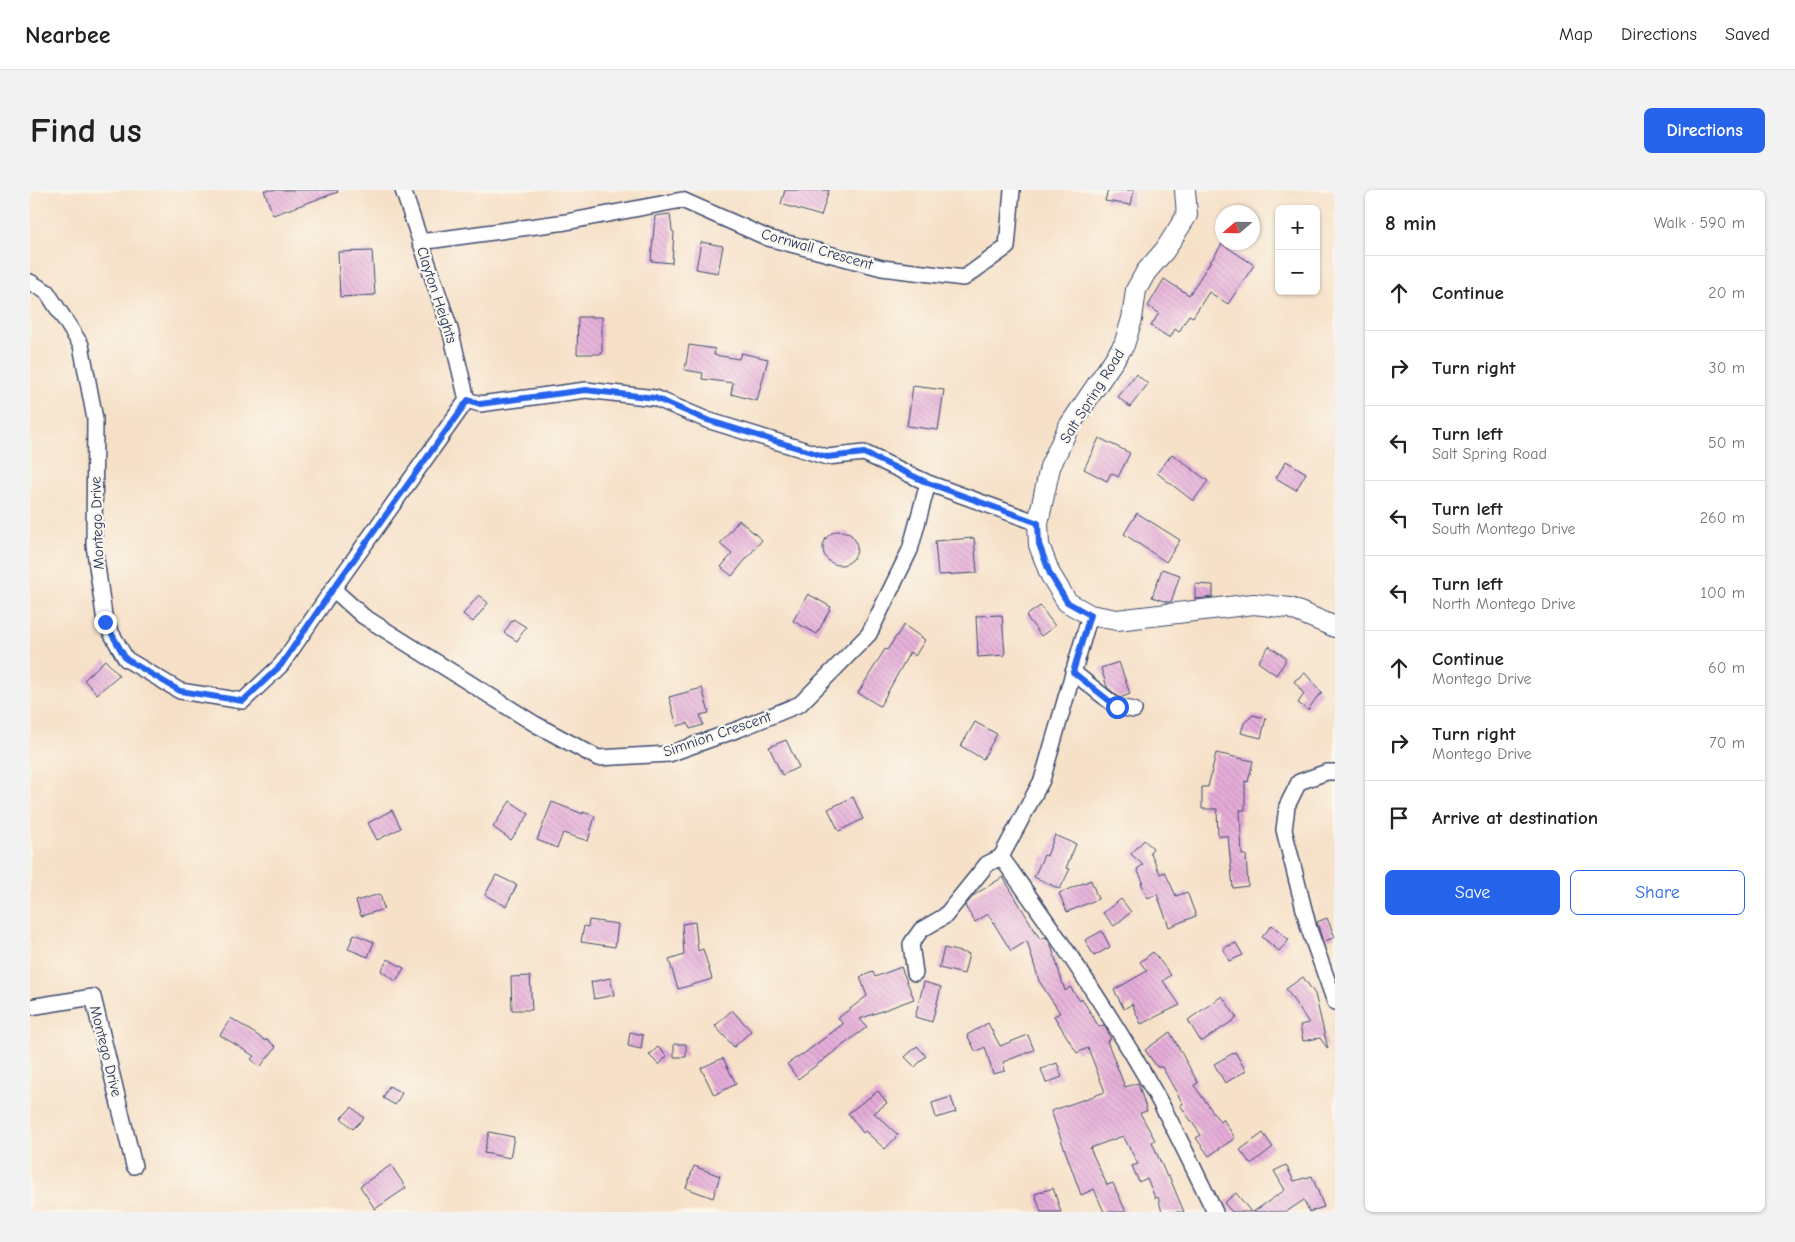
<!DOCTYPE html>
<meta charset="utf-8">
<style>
:root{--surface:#fff;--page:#f2f2f2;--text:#202124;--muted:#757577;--line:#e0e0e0;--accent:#2563eb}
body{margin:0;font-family:"Comic Neue",sans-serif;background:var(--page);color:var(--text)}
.controls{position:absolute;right:15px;top:15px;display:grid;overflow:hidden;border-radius:8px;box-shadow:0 1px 4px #0004}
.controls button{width:45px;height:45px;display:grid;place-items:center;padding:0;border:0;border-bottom:1px solid var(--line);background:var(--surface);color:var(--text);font:25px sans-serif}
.compass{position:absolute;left:1185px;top:15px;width:45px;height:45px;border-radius:50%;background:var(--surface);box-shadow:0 1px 4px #0004;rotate:250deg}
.stop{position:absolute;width:15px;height:15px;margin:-11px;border:4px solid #2563eb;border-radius:50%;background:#fff}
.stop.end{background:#2563eb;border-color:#fff;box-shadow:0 1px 5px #0008}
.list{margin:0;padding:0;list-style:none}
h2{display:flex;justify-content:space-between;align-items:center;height:65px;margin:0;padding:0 20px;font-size:21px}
h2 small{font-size:16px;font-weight:400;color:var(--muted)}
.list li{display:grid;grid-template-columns:32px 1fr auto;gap:15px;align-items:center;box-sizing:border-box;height:75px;padding:0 20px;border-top:1px solid var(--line)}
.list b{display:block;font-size:19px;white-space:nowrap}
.list p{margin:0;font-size:16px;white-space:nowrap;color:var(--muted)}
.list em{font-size:16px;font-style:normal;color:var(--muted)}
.actions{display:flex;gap:10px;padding:15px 20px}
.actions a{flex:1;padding:11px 0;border:1px solid var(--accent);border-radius:8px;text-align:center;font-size:18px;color:var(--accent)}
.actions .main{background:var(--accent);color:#fff}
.icon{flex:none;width:28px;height:28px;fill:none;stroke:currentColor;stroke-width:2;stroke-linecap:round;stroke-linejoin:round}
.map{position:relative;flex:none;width:1305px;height:1022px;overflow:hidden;border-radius:8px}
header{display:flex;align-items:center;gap:30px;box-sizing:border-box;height:70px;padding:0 25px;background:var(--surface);border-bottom:1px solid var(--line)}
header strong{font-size:24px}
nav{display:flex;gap:28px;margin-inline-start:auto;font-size:18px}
.intro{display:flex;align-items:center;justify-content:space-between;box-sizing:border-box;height:120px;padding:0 30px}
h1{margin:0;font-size:35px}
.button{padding:12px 22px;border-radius:8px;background:var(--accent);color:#fff;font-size:18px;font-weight:700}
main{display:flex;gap:30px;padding:0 30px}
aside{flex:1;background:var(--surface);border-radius:8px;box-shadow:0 1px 4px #0004}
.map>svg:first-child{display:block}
.building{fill:url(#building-back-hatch)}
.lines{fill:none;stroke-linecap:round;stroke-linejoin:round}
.street-casing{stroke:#3c4a6e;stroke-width:18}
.secondary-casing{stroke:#3c4a6e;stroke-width:22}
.street{stroke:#fff;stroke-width:15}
.secondary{stroke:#fff;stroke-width:20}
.route{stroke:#2563eb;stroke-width:6}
.labels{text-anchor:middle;stroke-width:4.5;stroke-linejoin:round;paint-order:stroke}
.street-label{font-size:15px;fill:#1b2f5e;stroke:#fbf7ec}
</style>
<header>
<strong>Nearbee</strong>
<nav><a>Map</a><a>Directions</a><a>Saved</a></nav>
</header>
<div class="intro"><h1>Find us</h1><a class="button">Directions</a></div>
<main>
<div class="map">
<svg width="1305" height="1022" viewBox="0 0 1305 1022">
<defs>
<pattern id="building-back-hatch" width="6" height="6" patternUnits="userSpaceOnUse" patternTransform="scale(1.25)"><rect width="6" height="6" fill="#e5acd8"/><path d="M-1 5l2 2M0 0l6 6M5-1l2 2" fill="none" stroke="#c494bc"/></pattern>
</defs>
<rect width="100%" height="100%" fill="#fbf7ec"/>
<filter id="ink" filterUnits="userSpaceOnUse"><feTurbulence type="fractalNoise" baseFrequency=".02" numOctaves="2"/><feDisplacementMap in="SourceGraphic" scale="10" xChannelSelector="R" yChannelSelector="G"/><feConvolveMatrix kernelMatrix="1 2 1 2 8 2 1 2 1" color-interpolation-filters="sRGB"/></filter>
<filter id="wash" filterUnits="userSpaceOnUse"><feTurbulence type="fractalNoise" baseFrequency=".0096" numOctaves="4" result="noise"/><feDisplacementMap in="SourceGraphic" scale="20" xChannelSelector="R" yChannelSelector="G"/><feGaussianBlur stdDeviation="1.12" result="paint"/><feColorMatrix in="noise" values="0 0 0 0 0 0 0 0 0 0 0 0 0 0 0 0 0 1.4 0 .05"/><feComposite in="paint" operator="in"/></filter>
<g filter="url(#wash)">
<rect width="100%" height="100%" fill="#f6e0c7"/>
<g id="blocks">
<path class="building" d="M 234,0 L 307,0 L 308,2 L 243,25 Z
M 755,0 L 799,0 L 791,26 L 751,14 Z
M 1078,0 L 1104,0 L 1101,15 L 1075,11 Z
M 640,24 L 642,41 L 644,42 L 642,73 L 621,71 L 625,26 Z
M 671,52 L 693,56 L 688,83 L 666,79 Z
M 1192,54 L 1224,75 L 1198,114 L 1179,102 L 1163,127 L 1159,125 L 1149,142 L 1145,139 L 1140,148 L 1121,136 L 1129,123 L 1118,116 L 1134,89 L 1159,105 Z
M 342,61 L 345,105 L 310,107 L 308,62 Z
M 548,127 L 572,127 L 572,164 L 547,164 Z
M 659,155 L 685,159 L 684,165 L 709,169 L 711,163 L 738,169 L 727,211 L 701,204 L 703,193 L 672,189 L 673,183 L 655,180 Z
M 1106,184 L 1118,194 L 1100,217 L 1088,207 Z
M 883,196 L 914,200 L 908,240 L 877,236 Z
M 1069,248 L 1100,263 L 1088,287 L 1081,283 L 1077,291 L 1054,279 Z
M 1142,264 L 1178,291 L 1163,311 L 1127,283 Z
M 1256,271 L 1276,283 L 1266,300 L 1246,288 Z
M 1107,323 L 1150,350 L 1136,372 L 1094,344 Z
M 709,330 L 732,350 L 702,386 L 691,377 L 702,364 L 690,354 Z
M793 358a17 17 0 1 1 34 0a17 17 0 1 1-34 0Z
M 944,348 L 947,383 L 908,385 L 905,351 Z
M 1132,379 L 1150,385 L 1141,412 L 1137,412 L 1122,407 Z
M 1165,394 L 1183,395 L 1183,407 L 1165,409 Z
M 778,404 L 801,417 L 787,444 L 763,431 Z
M 449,405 L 458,413 L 443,432 L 433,424 Z
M 1010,416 L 1025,436 L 1011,446 L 996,426 Z
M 972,425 L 975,465 L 948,467 L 946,426 Z
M 483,429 L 496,437 L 487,451 L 474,443 Z
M 874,435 L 895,450 L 885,466 L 880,462 L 850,516 L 828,503 L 855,459 L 857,460 Z
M 1239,456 L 1255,467 L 1255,472 L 1246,485 L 1228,472 Z
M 75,470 L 89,485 L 67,504 L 54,490 Z
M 1089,472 L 1100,504 L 1090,508 L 1077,497 L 1071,478 Z
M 1275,483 L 1292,503 L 1286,508 L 1278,520 L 1268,513 L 1274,504 L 1264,491 Z
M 672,498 L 679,523 L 670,525 L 673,535 L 660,539 L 658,533 L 647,536 L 639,507 Z
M 1223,525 L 1236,528 L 1231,548 L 1211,543 L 1214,533 Z
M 945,532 L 967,544 L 953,569 L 931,556 Z
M 756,550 L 769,577 L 752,585 L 739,557 Z
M 1186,563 L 1223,571 L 1218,592 L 1215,591 L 1215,620 L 1210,620 L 1212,665 L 1216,665 L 1218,696 L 1203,698 L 1198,646 L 1188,646 L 1187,619 L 1172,619 L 1172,597 L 1178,597 Z
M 823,607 L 833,629 L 809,641 L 798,619 Z
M 480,611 L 499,624 L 481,650 L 463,637 Z
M 522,612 L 553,624 L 553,622 L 565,626 L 558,651 L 533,643 L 527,658 L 507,650 Z
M 362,620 L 371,638 L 347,650 L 338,633 Z
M 1025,645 L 1046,654 L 1036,678 L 1040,679 L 1030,699 L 1004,687 L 1014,665 L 1017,666 Z
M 1114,650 L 1123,658 L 1120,662 L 1130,684 L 1135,682 L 1146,706 L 1157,702 L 1166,726 L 1139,737 L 1127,704 L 1118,708 L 1111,693 L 1113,692 L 1107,679 L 1113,675 L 1101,664 Z
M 466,685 L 487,695 L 476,716 L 455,705 Z
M 973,687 L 1010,749 L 1016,747 L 1021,755 L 1035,801 L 1040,797 L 1050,811 L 1052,809 L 1069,837 L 1074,835 L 1079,844 L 1081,849 L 1077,851 L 1095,897 L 1108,893 L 1117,921 L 1110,923 L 1125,950 L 1122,952 L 1137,987 L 1139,986 L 1154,1022 L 1132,1022 L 1128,1007 L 1125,1008 L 1117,988 L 1109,992 L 1102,976 L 1108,974 L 1093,946 L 1060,958 L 1077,995 L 1083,993 L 1096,1022 L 1074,1022 L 1064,999 L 1051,1005 L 1021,921 L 1075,902 L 1058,858 L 1047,863 L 1024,826 L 1030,823 L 1009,791 L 997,751 L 981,761 L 958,724 L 945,732 L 935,716 L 944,705 Z
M 1061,690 L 1068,709 L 1037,722 L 1029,703 Z
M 350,704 L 354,719 L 331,726 L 326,711 Z
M 1091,709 L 1101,722 L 1084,736 L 1073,723 Z
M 1297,728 L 1305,747 L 1293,752 L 1287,732 Z
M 559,730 L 588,734 L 585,757 L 551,752 L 554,736 L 558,737 Z
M 665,732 L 668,761 L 673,759 L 682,789 L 648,799 L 639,770 L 654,765 L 652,734 Z
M 1242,735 L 1259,750 L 1249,761 L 1232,747 Z
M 1072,741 L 1080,757 L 1064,766 L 1055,750 Z
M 324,744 L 344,752 L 338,767 L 318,759 Z
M 1206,753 L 1213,765 L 1199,771 L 1193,758 Z
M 914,758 L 939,764 L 934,784 L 909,778 Z
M 1123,762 L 1141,785 L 1133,791 L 1150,815 L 1111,834 L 1102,814 L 1094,819 L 1084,800 L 1117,781 L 1110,772 Z
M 358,769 L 374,778 L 366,791 L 351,781 Z
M 871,777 L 884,809 L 830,829 L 837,837 L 768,889 L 757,874 L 772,864 L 772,865 L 813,834 L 808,828 L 837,806 L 830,787 L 843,782 L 845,787 Z
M 500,786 L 502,820 L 482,820 L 481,787 Z
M 1273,787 L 1285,804 L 1298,859 L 1290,848 L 1273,851 L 1270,835 L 1279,833 L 1256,799 Z
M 580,788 L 584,805 L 564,809 L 561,792 Z
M 894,792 L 911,797 L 902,832 L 885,827 Z
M 1192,806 L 1207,828 L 1171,852 L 1158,830 Z
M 702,820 L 721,841 L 704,857 L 685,836 Z
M 201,828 L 236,851 L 237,849 L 246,857 L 230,877 L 221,869 L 224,866 L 190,845 Z
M 958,833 L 970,856 L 998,845 L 1004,860 L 973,872 L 975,881 L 963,884 L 955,857 L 946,862 L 937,845 Z
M 600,842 L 613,845 L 611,859 L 598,856 Z
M 1140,842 L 1168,893 L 1164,895 L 1190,932 L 1193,929 L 1205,948 L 1179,966 L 1166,948 L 1171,945 L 1150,915 L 1153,914 L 1132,877 L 1127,877 L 1115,860 Z
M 644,854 L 656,854 L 656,867 L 644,867 Z
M 887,856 L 896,866 L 885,877 L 875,867 Z
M 628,857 L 637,866 L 629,875 L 619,865 Z
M 1205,862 L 1216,881 L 1195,893 L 1184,874 Z
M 693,868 L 706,894 L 684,905 L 671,878 Z
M 1027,873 L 1032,887 L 1016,893 L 1011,879 Z
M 359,896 L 372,903 L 365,915 L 353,908 Z
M 848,901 L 857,913 L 844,923 L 868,945 L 855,959 L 835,941 L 833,943 L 818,923 Z
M 921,907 L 926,922 L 906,928 L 902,913 Z
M 322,917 L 334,928 L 323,939 L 311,928 Z
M 459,942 L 484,947 L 480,968 L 454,963 Z
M 1233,943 L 1243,957 L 1221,974 L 1210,960 Z
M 361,975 L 376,998 L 345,1019 L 330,996 Z
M 1256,975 L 1264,991 L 1282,986 L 1294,1017 L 1279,1022 L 1274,1010 L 1256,1022 L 1223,1022 L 1255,1000 L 1244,981 Z
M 664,976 L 690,986 L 683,1008 L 656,998 Z
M 1023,998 L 1031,1022 L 1011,1022 L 1005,1004 Z
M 1206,1003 L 1221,1022 L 1202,1022 L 1194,1013 Z"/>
</g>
</g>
<g filter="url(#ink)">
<use href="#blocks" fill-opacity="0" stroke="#3c4a6e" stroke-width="1"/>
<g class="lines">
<defs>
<path id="street" d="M 373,0 L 420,139 L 437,210
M 390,52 L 536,32 L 652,10 L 738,48 L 852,78 L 934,88 L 977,57 L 982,0
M 0,92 L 17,102 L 51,155 L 65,229 L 64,355 L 75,432 L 96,469 L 150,501 L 213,511 L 251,475 L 303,399 L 437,210
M 437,210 L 450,214 L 556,200 L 625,208 L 677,230 L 797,267 L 834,263 L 898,293 L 1008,333
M 303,399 L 333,426 L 505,534 L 568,568 L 639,564 L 709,539 L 770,514 L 839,444 L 880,360 L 898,293
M 1060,425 L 1012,590 L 971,667 C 1026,743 1079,821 1125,903 C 1147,942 1165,982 1185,1022
M 1043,482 L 1087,517 L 1104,520
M 1305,582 L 1297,582 L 1269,592 L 1257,616 L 1254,640 L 1279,739 L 1305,812
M 885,783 L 881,754 L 891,740 L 915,726 L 957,674 L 971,667
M 0,817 L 63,807 L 104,976"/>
<path id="secondary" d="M 1155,0 L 1157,25 L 1135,60 L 1116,82 L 1106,100 L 1102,129 L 1094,155 L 1039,236 L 1020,277 L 1008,333 L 1009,355 L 1020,384 L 1037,412 L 1060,425 L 1087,430 L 1224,414 L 1260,418 L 1305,437"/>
</defs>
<use href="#street" class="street-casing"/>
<use href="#secondary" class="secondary-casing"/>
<use href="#street" class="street"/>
<use href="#secondary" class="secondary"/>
</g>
</g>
<g class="lines" filter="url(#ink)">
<path class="route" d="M 75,432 L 96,469 L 150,501 L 213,511 L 251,475 L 303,399 L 438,210 L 450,214 L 556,200 L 625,208 L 677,230 L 797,267 L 834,263 L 898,293 L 1008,333 L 1009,354 L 1020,384 L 1037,412 L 1060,425 L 1043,482 L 1087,517"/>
</g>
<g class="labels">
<g class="street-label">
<text transform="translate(787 59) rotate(16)" y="5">Cornwall Crescent</text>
<text transform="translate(407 105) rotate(72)" y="5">Clayton Heights</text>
<text transform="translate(1062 206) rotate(-58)" y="5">Salt Spring Road</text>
<text transform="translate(67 333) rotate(-92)" y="5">Montego Drive</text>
<text transform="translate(687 544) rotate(-19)" y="5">Simnion Crescent</text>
<text transform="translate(76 861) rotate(76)" y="5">Montego Drive</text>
</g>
</g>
</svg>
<div class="controls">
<button>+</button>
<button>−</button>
</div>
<svg class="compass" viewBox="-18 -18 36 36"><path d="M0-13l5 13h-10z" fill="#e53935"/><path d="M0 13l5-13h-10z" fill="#757577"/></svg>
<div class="stop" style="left:1087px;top:517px"></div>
<div class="stop end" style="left:75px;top:432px"></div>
</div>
<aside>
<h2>8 min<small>Walk · 590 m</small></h2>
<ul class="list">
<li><svg class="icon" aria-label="ahead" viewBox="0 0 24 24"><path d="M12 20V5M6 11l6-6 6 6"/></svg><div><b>Continue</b></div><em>20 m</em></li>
<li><svg class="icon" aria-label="right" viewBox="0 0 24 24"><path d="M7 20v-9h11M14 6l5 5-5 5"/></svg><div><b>Turn right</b></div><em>30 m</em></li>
<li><svg class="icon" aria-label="left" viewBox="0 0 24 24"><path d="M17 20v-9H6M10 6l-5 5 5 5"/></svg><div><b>Turn left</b><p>Salt Spring Road</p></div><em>50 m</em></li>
<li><svg class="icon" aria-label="left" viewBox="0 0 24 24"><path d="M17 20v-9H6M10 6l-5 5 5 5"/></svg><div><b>Turn left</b><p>South Montego Drive</p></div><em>260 m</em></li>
<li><svg class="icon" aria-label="left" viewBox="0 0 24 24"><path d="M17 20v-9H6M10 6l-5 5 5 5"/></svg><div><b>Turn left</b><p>North Montego Drive</p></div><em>100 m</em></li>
<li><svg class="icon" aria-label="ahead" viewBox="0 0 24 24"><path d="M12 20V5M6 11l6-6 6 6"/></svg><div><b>Continue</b><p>Montego Drive</p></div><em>60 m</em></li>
<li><svg class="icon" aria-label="right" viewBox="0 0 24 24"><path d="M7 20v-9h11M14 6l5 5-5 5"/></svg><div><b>Turn right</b><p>Montego Drive</p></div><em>70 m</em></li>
<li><svg class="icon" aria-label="arrive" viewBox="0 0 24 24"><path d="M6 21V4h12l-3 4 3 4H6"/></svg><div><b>Arrive at destination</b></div></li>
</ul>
<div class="actions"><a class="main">Save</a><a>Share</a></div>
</aside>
</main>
